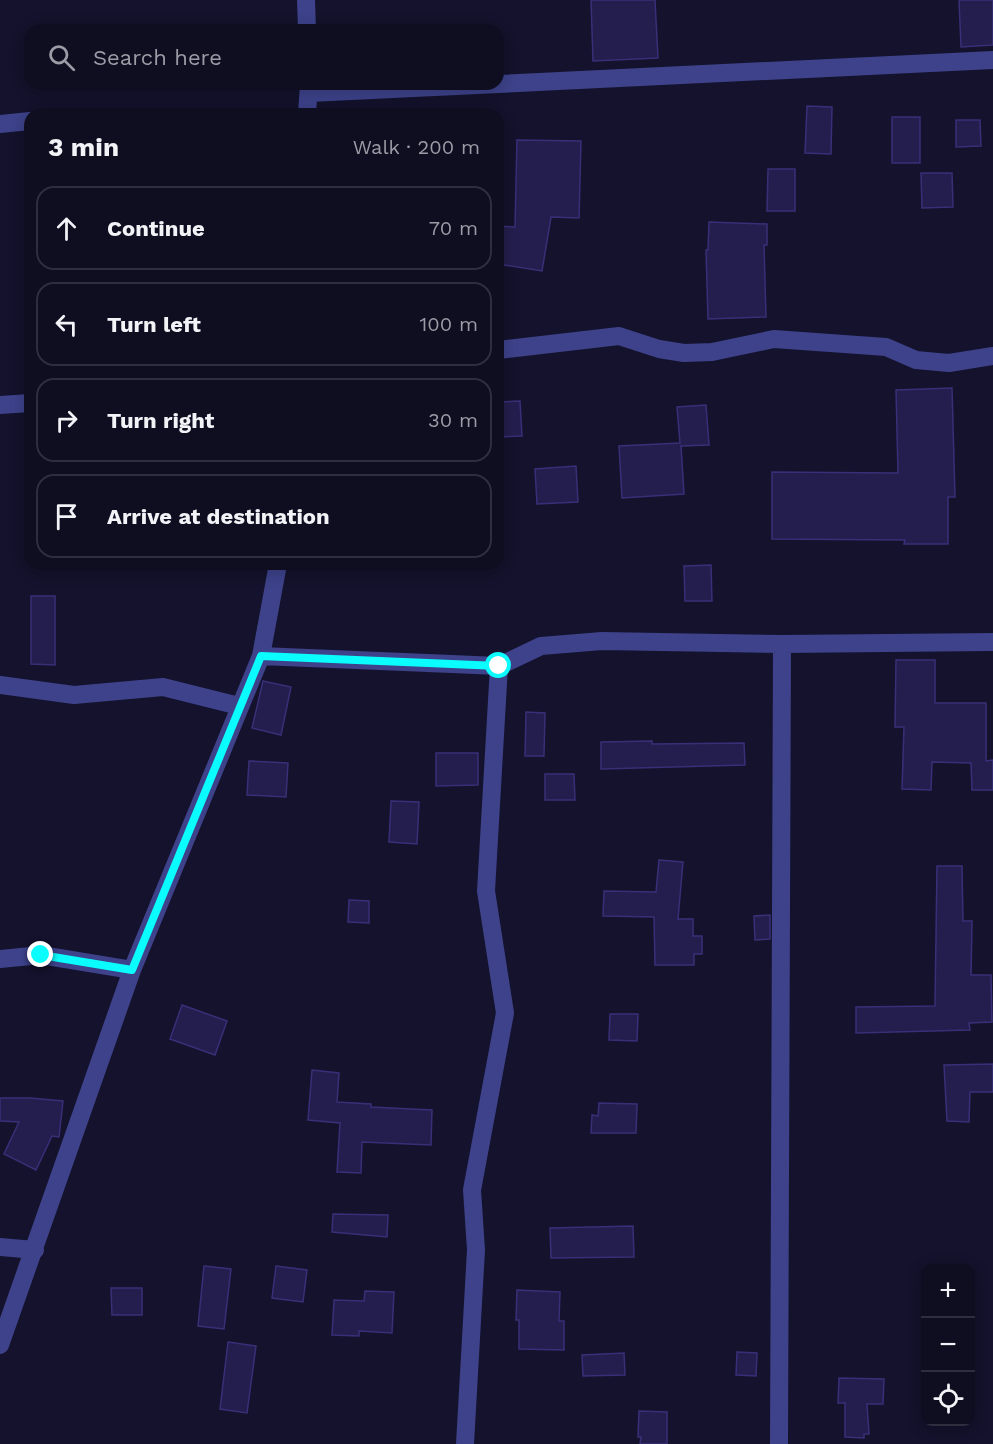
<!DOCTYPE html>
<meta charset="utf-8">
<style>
:root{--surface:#0f0e21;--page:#1d1c2e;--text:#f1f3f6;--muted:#9b9ca5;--line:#2f2e3f}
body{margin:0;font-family:"Work Sans",sans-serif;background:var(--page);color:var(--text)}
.controls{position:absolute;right:18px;bottom:18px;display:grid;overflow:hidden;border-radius:12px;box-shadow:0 3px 15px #0003}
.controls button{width:54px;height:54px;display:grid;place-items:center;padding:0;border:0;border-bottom:2px solid var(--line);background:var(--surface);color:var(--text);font:30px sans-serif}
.stop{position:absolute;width:18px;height:18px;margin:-14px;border:4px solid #0bfcfc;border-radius:50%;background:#fff}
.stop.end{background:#0bfcfc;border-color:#fff;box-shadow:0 2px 6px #0008}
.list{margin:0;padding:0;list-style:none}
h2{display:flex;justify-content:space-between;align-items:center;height:78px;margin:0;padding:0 24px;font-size:26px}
h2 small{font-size:20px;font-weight:400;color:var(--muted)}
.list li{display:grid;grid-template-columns:39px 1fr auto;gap:18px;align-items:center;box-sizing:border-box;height:84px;margin:0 12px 12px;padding:0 12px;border:2px solid var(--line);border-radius:18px}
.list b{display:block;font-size:22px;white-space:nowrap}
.list em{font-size:20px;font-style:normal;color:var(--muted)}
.icon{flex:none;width:33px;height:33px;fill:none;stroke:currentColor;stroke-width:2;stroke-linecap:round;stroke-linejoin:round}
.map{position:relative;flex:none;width:993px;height:1444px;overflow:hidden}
.search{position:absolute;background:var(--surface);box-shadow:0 3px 15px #0003;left:24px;top:24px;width:480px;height:66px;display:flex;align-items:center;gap:15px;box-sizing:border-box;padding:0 21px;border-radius:18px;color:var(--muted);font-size:22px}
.panel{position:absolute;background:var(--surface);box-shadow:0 3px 15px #0003;left:24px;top:108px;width:480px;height:462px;border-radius:18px}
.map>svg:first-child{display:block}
.building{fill:#231e4d;stroke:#373078;stroke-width:1.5}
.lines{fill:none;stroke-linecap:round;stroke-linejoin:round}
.minor{stroke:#3d428a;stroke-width:18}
.route{stroke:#0bfcfc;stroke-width:8}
</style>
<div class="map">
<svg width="993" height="1444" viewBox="0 0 993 1444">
<rect width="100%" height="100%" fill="#14122c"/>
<path class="building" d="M 591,0 L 655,0 L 658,58 L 593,61 Z
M 959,0 L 993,0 L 993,45 L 961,47 Z
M 807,106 L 832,107 L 831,154 L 805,153 Z
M 892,117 L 920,117 L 920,163 L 892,163 Z
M 956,120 L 980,120 L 981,146 L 956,147 Z
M 517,140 L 581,141 L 579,218 L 551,217 L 542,271 L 498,264 L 498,226 L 515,227 Z
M 768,169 L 795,169 L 795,211 L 767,211 Z
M 921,173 L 952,173 L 953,207 L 922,208 Z
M 709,222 L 767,224 L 767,245 L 764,245 L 766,317 L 708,319 L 706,250 L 708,250 Z
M 952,388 L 955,497 L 948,497 L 948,544 L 904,544 L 905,540 L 772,539 L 772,472 L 898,473 L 896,390 Z
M 520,401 L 522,436 L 498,437 L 498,402 Z
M 706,405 L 709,445 L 681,446 L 684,494 L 622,498 L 619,446 L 680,443 L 677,407 Z
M 576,466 L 578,502 L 537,504 L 535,469 Z
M 711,565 L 712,601 L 685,601 L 684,566 Z
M 31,596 L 55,596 L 55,665 L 31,664 Z
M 896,660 L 935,660 L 935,703 L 986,703 L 986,761 L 993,760 L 993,790 L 972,790 L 971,763 L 932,762 L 931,790 L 902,789 L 904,727 L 895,727 Z
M 263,681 L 291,687 L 281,735 L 252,728 Z
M 526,712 L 545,713 L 544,756 L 525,756 Z
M 652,741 L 652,744 L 744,743 L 745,765 L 601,769 L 601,742 Z
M 436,753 L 478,753 L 478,785 L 436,786 Z
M 249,761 L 288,763 L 286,797 L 247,795 Z
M 545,774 L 574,774 L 575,800 L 545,800 Z
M 391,801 L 419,802 L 417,844 L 389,842 Z
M 659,860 L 683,862 L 678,919 L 693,919 L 693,936 L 702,936 L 702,954 L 694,954 L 694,965 L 655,965 L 654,917 L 603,916 L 604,891 L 656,892 Z
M 937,866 L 962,866 L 963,921 L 972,921 L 971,975 L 991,975 L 992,1022 L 969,1023 L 970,1030 L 856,1033 L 856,1007 L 935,1006 Z
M 349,900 L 369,901 L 369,923 L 348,922 Z
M 770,915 L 770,939 L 755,940 L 754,916 Z
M 182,1005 L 227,1021 L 215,1055 L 170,1039 Z
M 610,1014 L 638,1014 L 637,1041 L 609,1040 Z
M 993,1064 L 993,1092 L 970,1092 L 969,1122 L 947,1121 L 944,1065 Z
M 312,1070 L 339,1073 L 337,1102 L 371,1104 L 371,1107 L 432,1110 L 431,1145 L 362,1142 L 361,1173 L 337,1172 L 340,1123 L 308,1120 Z
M 0,1098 L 30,1098 L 63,1101 L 59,1137 L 52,1136 L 36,1170 L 4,1154 L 19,1122 L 0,1121 Z
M 599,1103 L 637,1104 L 636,1133 L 591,1133 L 592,1115 L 598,1116 Z
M 333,1214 L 388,1215 L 387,1237 L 332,1232 Z
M 633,1226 L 634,1257 L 551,1258 L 550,1228 Z
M 204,1266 L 231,1269 L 224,1329 L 198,1326 Z
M 276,1266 L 307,1270 L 303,1302 L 272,1298 Z
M 111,1288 L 142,1288 L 142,1315 L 112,1315 Z
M 517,1290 L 560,1292 L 559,1321 L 564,1321 L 564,1350 L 519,1349 L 519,1320 L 516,1320 Z
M 365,1291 L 394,1292 L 392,1333 L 359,1331 L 359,1336 L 332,1335 L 334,1300 L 364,1301 Z
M 228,1342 L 256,1346 L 247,1413 L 220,1409 Z
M 737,1352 L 757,1353 L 756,1376 L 736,1375 Z
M 624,1353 L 625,1375 L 583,1376 L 582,1355 Z
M 839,1378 L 884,1379 L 883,1404 L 867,1404 L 869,1434 L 864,1434 L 864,1438 L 845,1437 L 845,1403 L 838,1403 Z
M 639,1411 L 667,1412 L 667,1444 L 640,1444 L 641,1437 L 638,1437 Z"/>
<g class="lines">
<path class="minor" d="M 306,0 L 307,30
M 498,84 L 993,60
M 309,93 L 498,84
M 307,114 L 309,84
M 0,124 L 30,121
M 498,350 L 619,336 L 659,349 L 684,353 L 712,352 L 774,339 L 886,347 L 916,360 L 949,363 L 993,356
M 0,405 L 30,403
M 261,656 L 499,666 L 541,646 L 602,641 L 782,644 L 993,642
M 0,685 L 74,695 L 163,687 L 239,706
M 0,959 L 41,955 L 132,970
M 0,1247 L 35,1250
M 0,1345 L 132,970 L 261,656 L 278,564
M 465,1444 L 476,1250 L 472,1190 L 505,1013 L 486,891 L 499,666
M 779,1444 L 782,644"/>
</g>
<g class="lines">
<path class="route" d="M 41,955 L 132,970 L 261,656 L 499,666"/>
</g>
</svg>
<div class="controls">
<button>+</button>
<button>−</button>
<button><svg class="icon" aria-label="locate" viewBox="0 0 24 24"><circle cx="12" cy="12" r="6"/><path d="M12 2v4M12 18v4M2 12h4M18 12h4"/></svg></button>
</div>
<div class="stop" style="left:499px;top:666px"></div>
<div class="stop end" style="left:41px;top:955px"></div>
<div class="search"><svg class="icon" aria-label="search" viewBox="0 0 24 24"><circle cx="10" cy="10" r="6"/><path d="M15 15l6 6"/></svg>Search here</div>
<section class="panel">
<h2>3 min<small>Walk · 200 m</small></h2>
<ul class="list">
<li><svg class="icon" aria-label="ahead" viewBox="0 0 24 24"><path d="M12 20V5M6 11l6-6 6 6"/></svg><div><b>Continue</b></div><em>70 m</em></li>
<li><svg class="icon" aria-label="left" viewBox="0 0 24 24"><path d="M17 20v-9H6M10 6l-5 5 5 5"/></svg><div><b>Turn left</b></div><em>100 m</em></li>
<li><svg class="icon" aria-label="right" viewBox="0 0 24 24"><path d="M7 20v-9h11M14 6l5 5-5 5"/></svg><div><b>Turn right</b></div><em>30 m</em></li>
<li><svg class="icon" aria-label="arrive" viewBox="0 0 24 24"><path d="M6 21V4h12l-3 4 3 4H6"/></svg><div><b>Arrive at destination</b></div></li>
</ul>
</section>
</div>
